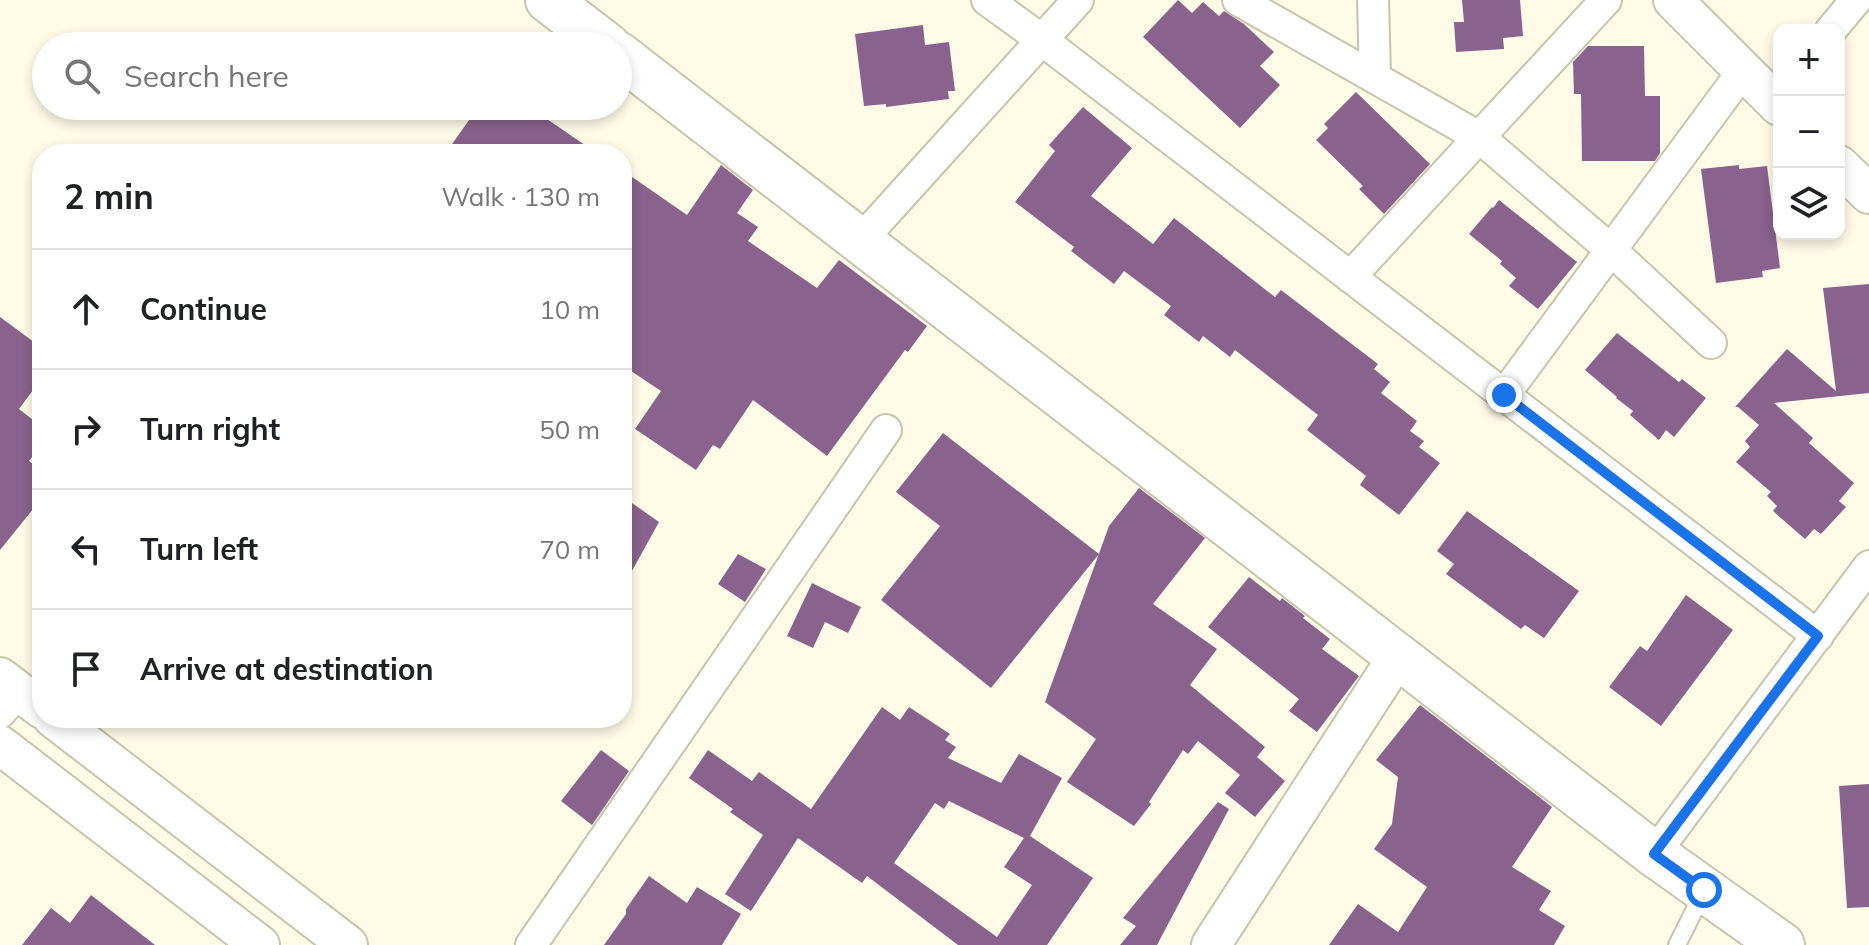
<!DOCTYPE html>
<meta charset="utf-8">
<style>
:root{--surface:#fff;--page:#f2f2f2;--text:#202124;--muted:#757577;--line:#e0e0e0}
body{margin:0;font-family:Mulish,sans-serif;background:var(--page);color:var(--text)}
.controls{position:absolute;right:24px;top:24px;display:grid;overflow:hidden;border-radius:16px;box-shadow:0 4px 12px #0003}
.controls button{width:72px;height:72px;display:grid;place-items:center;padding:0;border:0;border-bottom:2px solid var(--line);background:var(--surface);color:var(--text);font:40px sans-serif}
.stop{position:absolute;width:24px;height:24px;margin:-18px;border:6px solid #1a73e8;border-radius:50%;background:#fff}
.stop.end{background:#1a73e8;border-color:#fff;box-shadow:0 2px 8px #0008}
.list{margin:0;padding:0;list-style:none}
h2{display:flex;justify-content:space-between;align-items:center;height:104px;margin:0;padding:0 32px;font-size:34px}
h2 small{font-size:26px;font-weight:400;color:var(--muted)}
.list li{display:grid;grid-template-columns:52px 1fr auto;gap:24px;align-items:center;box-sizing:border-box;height:120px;padding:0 32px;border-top:2px solid var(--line)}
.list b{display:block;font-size:30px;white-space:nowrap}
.list em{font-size:26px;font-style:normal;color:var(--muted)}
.icon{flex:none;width:44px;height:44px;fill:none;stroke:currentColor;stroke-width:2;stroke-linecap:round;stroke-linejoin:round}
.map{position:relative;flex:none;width:1869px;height:945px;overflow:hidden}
.search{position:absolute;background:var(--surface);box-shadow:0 4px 12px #0003;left:32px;top:32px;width:600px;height:88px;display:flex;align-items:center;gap:20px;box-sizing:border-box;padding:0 28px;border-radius:44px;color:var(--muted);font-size:30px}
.panel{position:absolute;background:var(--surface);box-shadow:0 4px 12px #0003;left:32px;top:144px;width:600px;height:584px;border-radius:32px}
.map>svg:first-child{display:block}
.building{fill:#89628d;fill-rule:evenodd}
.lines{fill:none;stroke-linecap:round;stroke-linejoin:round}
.service-casing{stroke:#c8c4ac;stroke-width:20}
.minor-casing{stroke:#c8c4ac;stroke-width:34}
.tertiary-casing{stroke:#c8c4ac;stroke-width:42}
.secondary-casing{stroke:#c8c4ac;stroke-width:48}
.service{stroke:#fff;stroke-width:16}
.minor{stroke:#fff;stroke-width:30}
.tertiary{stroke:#fff;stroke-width:38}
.secondary{stroke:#fff;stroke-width:44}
.route{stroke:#1a73e8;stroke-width:10}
</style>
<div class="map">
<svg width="1869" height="945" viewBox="0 0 1869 945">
<rect width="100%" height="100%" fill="#fffbe7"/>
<path class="building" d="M 1178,0 L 1192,13 L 1203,2 L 1219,16 L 1224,11 L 1244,24 L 1274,52 L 1260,66 L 1280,85 L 1240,128 L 1143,37 Z
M 1462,0 L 1520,0 L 1523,36 L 1503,38 L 1504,49 L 1456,52 L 1454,22 L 1464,22 Z
M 923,25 L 925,45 L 949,42 L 955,91 L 948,91 L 949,99 L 886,107 L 886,104 L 864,106 L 855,34 Z
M 1588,46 L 1644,46 L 1645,96 L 1660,96 L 1660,153 L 1655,161 L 1582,161 L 1581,94 L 1574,94 L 1573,62 Z
M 1356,92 L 1430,164 L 1384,214 L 1359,189 L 1363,186 L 1316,140 L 1328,128 L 1324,124 Z
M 479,106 L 528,106 L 598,154 L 445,154 Z
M 1083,107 L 1132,148 L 1091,196 L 1153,244 L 1174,218 L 1275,297 L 1281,290 L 1378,364 L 1374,369 L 1390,382 L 1381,393 L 1417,421 L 1410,431 L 1424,441 L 1419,447 L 1440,463 L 1399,515 L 1360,485 L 1366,476 L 1307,430 L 1318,415 L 1235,350 L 1230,357 L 1203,336 L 1199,342 L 1164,315 L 1171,306 L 1124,271 L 1114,284 L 1071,251 L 1074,247 L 1015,202 L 1055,151 L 1049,145 Z
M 721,165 L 753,190 L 737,213 L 758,227 L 748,241 L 817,288 L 839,260 L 927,326 L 908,352 L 905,350 L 827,456 L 753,400 L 720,449 L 713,445 L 696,470 L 635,429 L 661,391 L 622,365 L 622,170 L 687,215 Z
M 1739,165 L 1739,169 L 1767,166 L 1780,268 L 1762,271 L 1763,277 L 1716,283 L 1701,169 Z
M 1499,200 L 1577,262 L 1538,309 L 1509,286 L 1516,278 L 1500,264 L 1502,261 L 1469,234 L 1492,207 L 1493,208 Z
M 1869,284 L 1869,393 L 1774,403 L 1813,438 L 1809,443 L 1854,483 L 1839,501 L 1846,507 L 1821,534 L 1814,529 L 1805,539 L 1773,511 L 1777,506 L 1767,496 L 1771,492 L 1736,462 L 1750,447 L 1745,441 L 1759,425 L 1738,407 L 1735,407 L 1787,349 L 1836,391 L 1823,288 Z
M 0,317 L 42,348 L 42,378 L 19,409 L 42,427 L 42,445 L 29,461 L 42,471 L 42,498 L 0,550 Z
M 1617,333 L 1679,382 L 1682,379 L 1706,398 L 1674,437 L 1666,430 L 1659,440 L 1630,415 L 1633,411 L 1616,398 L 1617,397 L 1585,370 Z
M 943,433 L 1099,554 L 991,688 L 881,600 L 940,526 L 896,492 Z
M 1139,488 L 1205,538 L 1153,604 L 1217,649 L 1190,685 L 1265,747 L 1257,757 L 1285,781 L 1255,817 L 1225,793 L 1240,775 L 1198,741 L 1188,754 L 1183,750 L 1149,802 L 1151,804 L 1134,826 L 1067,782 L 1096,739 L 1045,702 L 1109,526 Z
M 622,496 L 659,522 L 622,589 Z
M 1467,511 L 1579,591 L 1544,638 L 1525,625 L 1521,629 L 1446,574 L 1454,564 L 1437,551 Z
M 738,554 L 766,569 L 745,602 L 718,584 Z
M 1249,577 L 1280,601 L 1282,598 L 1305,616 L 1303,618 L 1330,639 L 1322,649 L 1359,676 L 1317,732 L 1289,711 L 1299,699 L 1208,627 Z
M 812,583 L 861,607 L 848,633 L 825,622 L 813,648 L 787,636 Z
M 1686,595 L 1733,630 L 1661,726 L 1609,687 L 1640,646 L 1647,651 Z
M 1420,705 L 1552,807 L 1512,867 L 1551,891 L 1539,910 L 1565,926 L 1554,945 L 1329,945 L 1358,904 L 1398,932 L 1427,887 L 1374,849 L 1392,824 L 1398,777 L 1376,760 Z
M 882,707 L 900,720 L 909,707 L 950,734 L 945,740 L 956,747 L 948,758 L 1001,783 L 1019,754 L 1062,778 L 1030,836 L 1093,878 L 1047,945 L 958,945 L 867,876 L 862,883 L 798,838 L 751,911 L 725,894 L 763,835 L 730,812 L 733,809 L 689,778 L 708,750 L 752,781 L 759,772 L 811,809 ZM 949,801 L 1024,838 L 1004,867 L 1032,885 L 997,937 L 894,863 L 935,803 L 944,809 Z
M 601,750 L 629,771 L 592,825 L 561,801 Z
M 1869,784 L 1869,907 L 1847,908 L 1839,786 Z
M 1218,802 L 1229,809 L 1157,945 L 1120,945 L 1136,926 L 1123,918 Z
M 649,876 L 687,903 L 697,887 L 741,914 L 722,945 L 604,945 L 626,914 L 626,909 Z
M 91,895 L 155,945 L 22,945 L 51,908 L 70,923 Z"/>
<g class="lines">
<defs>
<path id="service" d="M 1677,945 L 1704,891"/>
<path id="minor" d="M 987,0 L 1042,40 L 1818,636
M 1238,0 L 1479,137 L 1611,250 L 1711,343
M 1373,0 L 1375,77
M 1831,30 L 1856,0
M 861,240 L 1078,0
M 1350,277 L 1606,0
M 1504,395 L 1743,71
M 0,713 L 19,691
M 1654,854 L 1869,566
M 531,945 L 886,430"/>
<path id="tertiary" d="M 1673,0 L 1779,106
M 1839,165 L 1869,194
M 0,677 L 42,709
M 53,718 L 348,945
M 0,745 L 260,945
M 1211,945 L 1398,656"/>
<path id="secondary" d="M 548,0 L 608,46
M 618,54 L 1654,854 L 1782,945"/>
</defs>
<use href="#service" class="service-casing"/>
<use href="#minor" class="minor-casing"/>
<use href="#tertiary" class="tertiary-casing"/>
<use href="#secondary" class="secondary-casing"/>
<use href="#service" class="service"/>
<use href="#minor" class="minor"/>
<use href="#tertiary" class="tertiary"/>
<use href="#secondary" class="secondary"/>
</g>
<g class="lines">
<path class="route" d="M 1504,395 L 1818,636 L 1654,854 L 1704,890"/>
</g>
</svg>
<div class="controls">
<button>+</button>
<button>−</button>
<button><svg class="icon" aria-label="layers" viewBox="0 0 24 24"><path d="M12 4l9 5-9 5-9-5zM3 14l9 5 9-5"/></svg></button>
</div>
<div class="stop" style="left:1704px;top:890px"></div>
<div class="stop end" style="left:1504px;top:395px"></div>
<div class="search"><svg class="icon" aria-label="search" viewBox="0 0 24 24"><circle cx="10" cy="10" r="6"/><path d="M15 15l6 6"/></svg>Search here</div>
<section class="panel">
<h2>2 min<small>Walk · 130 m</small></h2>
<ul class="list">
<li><svg class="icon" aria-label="ahead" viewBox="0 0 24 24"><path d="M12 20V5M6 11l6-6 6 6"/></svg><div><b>Continue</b></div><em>10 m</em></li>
<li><svg class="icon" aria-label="right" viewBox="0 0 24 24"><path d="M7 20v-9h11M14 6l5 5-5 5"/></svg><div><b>Turn right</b></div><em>50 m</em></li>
<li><svg class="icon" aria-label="left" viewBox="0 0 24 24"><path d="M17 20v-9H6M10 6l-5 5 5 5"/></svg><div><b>Turn left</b></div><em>70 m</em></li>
<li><svg class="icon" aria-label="arrive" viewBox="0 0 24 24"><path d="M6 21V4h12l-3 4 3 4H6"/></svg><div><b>Arrive at destination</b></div></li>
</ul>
</section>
</div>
